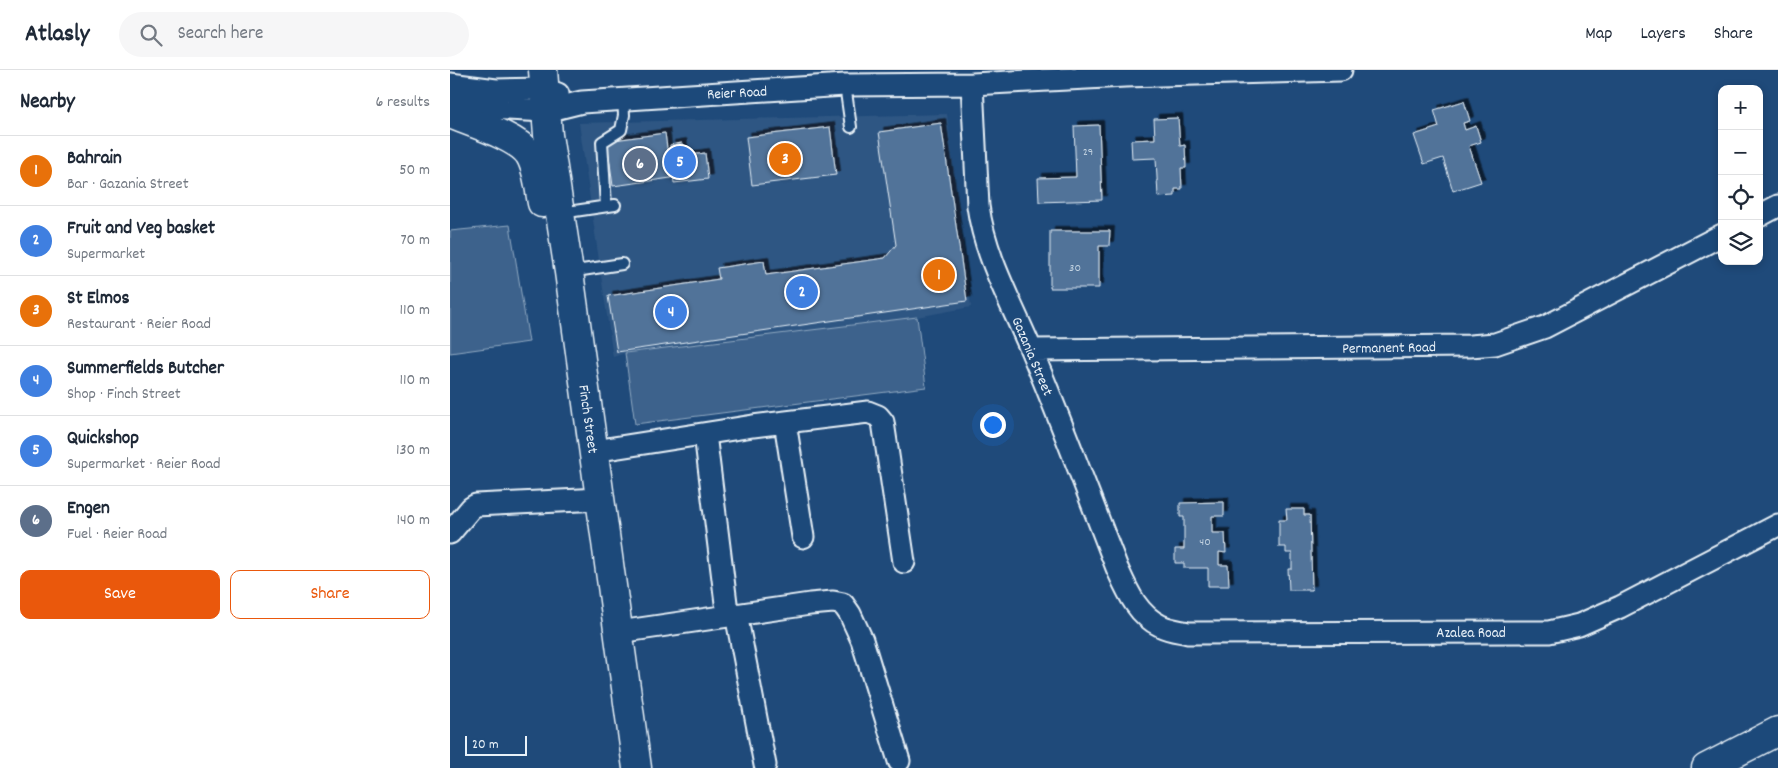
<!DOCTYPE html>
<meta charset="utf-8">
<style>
:root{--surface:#fff;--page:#f6f6f7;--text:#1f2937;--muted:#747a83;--line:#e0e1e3;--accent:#ea580c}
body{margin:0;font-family:Dekko,sans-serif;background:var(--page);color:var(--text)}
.controls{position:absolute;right:15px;top:15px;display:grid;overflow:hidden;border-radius:10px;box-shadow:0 2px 8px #0003}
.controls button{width:45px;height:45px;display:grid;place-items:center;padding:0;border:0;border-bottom:1px solid var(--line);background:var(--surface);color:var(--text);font:25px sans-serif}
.scale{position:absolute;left:15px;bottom:12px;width:62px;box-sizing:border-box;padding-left:5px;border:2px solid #e8f1f8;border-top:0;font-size:14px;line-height:18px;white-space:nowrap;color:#e8f1f8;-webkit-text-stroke:4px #1f4a7a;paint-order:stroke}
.you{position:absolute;left:542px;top:354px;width:18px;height:18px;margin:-12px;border:4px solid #fff;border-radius:50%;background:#1a73e8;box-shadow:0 0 0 8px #1a73e833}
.badge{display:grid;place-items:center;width:32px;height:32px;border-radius:50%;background:var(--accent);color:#fff;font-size:16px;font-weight:700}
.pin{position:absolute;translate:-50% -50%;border:2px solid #fff;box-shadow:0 1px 5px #0006}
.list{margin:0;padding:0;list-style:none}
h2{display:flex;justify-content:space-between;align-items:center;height:65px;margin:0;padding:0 20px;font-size:21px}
h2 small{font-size:16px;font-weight:400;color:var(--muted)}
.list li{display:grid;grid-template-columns:32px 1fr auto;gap:15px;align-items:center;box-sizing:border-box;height:70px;padding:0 20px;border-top:1px solid var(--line)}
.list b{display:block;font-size:19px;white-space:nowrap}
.list p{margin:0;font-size:16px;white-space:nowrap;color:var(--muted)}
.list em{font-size:16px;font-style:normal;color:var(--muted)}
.actions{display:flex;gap:10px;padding:15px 20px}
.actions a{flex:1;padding:11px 0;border:1px solid var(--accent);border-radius:10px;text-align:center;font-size:18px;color:var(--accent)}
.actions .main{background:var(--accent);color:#fff}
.icon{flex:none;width:28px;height:28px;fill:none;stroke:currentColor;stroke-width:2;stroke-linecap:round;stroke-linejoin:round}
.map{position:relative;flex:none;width:1328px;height:698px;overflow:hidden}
header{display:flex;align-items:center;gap:30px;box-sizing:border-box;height:70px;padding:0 25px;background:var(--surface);border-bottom:1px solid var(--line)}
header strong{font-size:24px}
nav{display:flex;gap:28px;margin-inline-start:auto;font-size:18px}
.search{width:350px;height:45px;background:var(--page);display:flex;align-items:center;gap:12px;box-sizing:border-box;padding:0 18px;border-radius:28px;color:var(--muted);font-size:19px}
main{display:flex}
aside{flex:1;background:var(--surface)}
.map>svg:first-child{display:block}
.built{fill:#2e5683}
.green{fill:#3c628c;stroke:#92aac2}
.building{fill:#517399;stroke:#e8f1f8;filter:url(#shadow)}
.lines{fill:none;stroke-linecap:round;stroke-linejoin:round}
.lane-casing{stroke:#e8f1f8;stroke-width:14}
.street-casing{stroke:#e8f1f8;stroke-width:25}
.secondary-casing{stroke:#e8f1f8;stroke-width:31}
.primary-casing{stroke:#e8f1f8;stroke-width:31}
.lane{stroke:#1f4a7a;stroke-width:10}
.street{stroke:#1f4a7a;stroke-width:21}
.secondary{stroke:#1f4a7a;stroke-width:28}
.primary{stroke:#1f4a7a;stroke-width:28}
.labels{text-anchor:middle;stroke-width:4.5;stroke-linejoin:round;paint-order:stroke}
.number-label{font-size:12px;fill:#c2d2e0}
.street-label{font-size:15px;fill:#e8f1f8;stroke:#1f4a7a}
</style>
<header>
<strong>Atlasly</strong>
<div class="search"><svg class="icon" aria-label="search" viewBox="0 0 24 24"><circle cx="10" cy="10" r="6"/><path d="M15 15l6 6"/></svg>Search here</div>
<nav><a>Map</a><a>Layers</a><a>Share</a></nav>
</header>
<main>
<aside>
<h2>Nearby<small>6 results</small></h2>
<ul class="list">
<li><span class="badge" style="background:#e8710a">1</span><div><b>Bahrain</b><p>Bar · Gazania Street</p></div><em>50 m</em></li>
<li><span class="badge" style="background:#3f7fe0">2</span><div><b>Fruit and Veg basket</b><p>Supermarket</p></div><em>70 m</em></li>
<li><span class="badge" style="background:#e8710a">3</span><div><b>St Elmos</b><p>Restaurant · Reier Road</p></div><em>110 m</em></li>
<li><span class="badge" style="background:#3f7fe0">4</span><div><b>Summerfields Butcher</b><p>Shop · Finch Street</p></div><em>110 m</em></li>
<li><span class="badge" style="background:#3f7fe0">5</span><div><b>Quickshop</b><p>Supermarket · Reier Road</p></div><em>130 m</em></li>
<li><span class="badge" style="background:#5c6f8a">6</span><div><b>Engen</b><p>Fuel · Reier Road</p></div><em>140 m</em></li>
</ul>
<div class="actions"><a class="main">Save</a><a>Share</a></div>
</aside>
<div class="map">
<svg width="1328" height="698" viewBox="0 0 1328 698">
<defs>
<filter id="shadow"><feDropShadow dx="4.5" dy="-4.5" stdDeviation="0" flood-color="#0009"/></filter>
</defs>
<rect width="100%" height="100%" fill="#1f4a7a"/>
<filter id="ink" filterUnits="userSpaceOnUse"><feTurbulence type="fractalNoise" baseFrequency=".02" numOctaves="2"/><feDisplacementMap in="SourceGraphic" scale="10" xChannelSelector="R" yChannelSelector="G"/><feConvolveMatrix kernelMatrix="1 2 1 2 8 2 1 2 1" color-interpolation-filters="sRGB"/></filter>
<g filter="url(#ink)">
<path class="built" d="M 497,44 L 521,237 L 467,247 L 175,283 L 163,287 L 129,53 Z"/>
<path class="green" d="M 60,155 L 79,272 L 0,283 L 0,161 Z
M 467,247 L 476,317 L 185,354 L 175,283 Z"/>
<path class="building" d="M 1014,31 L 1020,51 L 1013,53 L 1015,60 L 1026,56 L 1031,72 L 1019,76 L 1031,112 L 1003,121 L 993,88 L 974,94 L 964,65 L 989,57 L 984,40 Z
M 728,48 L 730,76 L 735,75 L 736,98 L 731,98 L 732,119 L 725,119 L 725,126 L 708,127 L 706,88 L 682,89 L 681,70 L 705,69 L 704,49 Z
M 491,53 L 517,231 L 167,282 L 158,226 L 269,209 L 267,198 L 314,191 L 316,205 L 435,188 L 446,175 L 429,62 Z
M 649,55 L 652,130 L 589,132 L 588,108 L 626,107 L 624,56 Z
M 380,57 L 386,105 L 302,115 L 296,67 Z
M 215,63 L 221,108 L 163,116 L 157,71 Z
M 232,73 L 234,86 L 255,83 L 258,109 L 224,113 L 220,75 Z
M 600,161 L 660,161 L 659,176 L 649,176 L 649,218 L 600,218 Z
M 774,432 L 774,446 L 762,446 L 762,463 L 775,463 L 776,483 L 769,482 L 769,495 L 778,495 L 779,516 L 758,516 L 758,498 L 734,498 L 734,493 L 725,493 L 725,479 L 734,479 L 734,447 L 730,447 L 730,433 Z
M 836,439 L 854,439 L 854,445 L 860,445 L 862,520 L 839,520 L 838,499 L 842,499 L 842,483 L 836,483 L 836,477 L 829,477 L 829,450 L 837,450 Z"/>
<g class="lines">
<defs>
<path id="lane" d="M 395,15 L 401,57
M 156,136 L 152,72 L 171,60 L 174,45 L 173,29
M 111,143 L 165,135
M 119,202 L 172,194"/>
<path id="street" d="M 0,14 L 46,20 L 94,19 L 108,24
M 522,14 L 528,136 C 535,187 562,234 582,282 C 612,353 639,426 667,498 C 677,520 687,545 711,556 C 719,560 729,561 738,563 L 1068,562 L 1099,562 L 1129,555 L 1170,537 L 1328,455
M 0,31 L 40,38 L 96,41 L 132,32 L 395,15 L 522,14 L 675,6 L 891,0
M 1309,146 L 1328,136
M 582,280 L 1020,276 L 1045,274 L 1095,257 L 1272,165
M 335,352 L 353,467
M 255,364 L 276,533
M 144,381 L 303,356 L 418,342 L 428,346 L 433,352 L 454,492
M 0,463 L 21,438 L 26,435 L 151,429
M 286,544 L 315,695
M 169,562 L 360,534 L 383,532 L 393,534 L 400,544 L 412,570 L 449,691"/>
<path id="secondary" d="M 93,0 L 98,65 L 119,202 L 187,698
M 0,44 C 21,53 66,66 79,84 C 88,98 89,118 92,133"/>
<path id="primary" d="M 1256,698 L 1328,661"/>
</defs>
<use href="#lane" class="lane-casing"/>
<use href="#street" class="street-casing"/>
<use href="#secondary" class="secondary-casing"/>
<use href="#primary" class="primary-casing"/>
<use href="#lane" class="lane"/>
<use href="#street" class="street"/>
<use href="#secondary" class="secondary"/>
<use href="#primary" class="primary"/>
</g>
</g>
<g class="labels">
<g class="number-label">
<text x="638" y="85">29</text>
<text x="625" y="201">30</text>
<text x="755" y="475">40</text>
</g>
<g class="street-label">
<text transform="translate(287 22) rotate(-3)" y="5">Reier Road</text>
<text transform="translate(939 277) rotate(-1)" y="5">Permanent Road</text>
<text transform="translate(583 286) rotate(67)" y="5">Gazania Street</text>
<text transform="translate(139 349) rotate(82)" y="5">Finch Street</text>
<text x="1021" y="567">Azalea Road</text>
</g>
</g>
</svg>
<div class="controls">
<button>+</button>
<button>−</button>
<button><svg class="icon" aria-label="locate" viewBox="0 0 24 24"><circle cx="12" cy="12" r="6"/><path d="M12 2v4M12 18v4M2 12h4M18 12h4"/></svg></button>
<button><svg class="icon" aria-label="layers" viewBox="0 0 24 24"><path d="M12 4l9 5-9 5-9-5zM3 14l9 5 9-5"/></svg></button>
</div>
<div class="scale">20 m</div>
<div class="you"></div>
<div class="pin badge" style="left:489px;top:205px;background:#e8710a">1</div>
<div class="pin badge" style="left:352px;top:222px;background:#3f7fe0">2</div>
<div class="pin badge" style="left:335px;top:89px;background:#e8710a">3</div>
<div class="pin badge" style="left:221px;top:242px;background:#3f7fe0">4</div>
<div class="pin badge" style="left:230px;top:92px;background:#3f7fe0">5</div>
<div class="pin badge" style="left:190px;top:94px;background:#5c6f8a">6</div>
</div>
</main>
